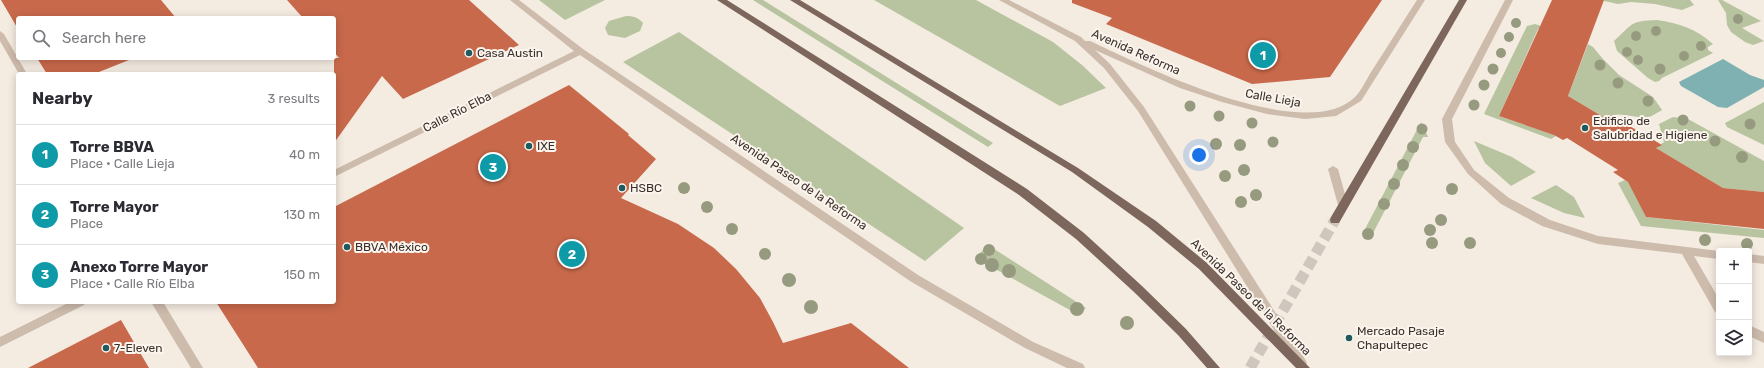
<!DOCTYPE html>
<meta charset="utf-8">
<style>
:root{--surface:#fff;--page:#f7f7f7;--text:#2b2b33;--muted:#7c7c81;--line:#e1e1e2;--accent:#7c3aed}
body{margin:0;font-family:Rubik,sans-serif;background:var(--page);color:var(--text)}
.controls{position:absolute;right:12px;bottom:12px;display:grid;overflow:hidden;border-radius:4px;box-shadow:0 2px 10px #0003}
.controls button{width:36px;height:36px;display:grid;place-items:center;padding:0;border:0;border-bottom:1px solid var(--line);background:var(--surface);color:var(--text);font:20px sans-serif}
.you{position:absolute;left:1199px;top:155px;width:14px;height:14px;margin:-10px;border:3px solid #fff;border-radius:50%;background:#1a73e8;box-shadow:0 0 0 6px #1a73e833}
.badge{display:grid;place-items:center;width:26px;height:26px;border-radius:50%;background:var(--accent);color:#fff;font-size:13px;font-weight:700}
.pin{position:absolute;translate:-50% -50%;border:2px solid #fff;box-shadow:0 1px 4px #0006}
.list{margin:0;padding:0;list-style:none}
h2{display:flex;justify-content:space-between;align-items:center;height:52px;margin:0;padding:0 16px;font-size:17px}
h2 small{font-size:13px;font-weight:400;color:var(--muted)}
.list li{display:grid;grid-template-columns:26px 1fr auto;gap:12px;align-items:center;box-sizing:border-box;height:60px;padding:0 16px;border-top:1px solid var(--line)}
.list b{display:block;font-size:15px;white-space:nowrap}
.list p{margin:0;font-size:13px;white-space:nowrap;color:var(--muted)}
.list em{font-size:13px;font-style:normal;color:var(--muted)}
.icon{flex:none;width:22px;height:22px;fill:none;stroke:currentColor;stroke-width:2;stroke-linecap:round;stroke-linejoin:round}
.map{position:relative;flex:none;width:1764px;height:368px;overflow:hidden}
.search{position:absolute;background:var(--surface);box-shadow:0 2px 10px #0003;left:16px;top:16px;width:320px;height:44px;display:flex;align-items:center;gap:10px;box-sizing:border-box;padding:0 14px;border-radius:4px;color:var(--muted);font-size:15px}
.panel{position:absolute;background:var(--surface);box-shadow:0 2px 10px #0003;left:16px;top:72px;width:320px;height:232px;border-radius:4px}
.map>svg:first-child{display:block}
.green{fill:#b8c4a0}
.water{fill:#7fb0b2}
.building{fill:#c8694b}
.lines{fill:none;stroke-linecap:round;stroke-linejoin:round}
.major-tunnel{stroke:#cfc6bd;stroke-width:11;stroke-dasharray:11 5.5;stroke-linecap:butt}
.minor{fill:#cdbbac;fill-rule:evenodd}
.major{fill:#7d675c;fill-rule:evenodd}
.tree{fill:#969b7f}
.poi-dot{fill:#1f5a5e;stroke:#fbf5ee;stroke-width:1.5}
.labels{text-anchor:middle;stroke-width:4;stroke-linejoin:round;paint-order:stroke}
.street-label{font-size:12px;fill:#3b302b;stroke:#fbf5ee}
.poi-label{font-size:12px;fill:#3b302b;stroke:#fbf5ee;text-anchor:start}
</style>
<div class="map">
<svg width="1764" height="368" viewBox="0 0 1764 368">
<rect width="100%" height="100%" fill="#f4ebe1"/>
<path class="green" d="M 539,0 L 605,0 L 565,20 Z
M 753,0 L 763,0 L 993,143 L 988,147 Z
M 874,0 L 976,0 L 1053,42 L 1082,65 L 1106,88 L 1060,106 Z
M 1604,0 L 1690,0 L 1694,5 L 1682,10 L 1655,4 L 1631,2 L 1618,4 L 1604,1 Z
M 1718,0 L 1722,0 L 1761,21 L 1742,28 L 1764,41 L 1753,45 L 1745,42 L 1731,32 L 1727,25 L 1726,13 Z
M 626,16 C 633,16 638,17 643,23 L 640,31 L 625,38 L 608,35 L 605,28 L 609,21 Z
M 1657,20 C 1679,23 1696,29 1713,44 L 1708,47 L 1708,50 L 1713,53 L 1662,78 L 1659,81 L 1655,82 L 1648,78 L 1617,51 L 1614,41 C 1633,24 1629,21 1657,20 Z
M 1535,24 L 1541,26 L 1540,29 L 1538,29 L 1499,116 L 1537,129 L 1539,125 L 1556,136 L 1551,139 L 1484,114 L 1527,26 Z
M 679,32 L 964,228 L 925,261 L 623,62 Z
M 1588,44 L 1593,47 L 1603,59 L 1619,75 L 1653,97 L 1662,110 C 1658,112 1652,117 1647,117 C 1632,119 1620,110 1605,118 L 1568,96 Z
M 1764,102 L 1764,145 L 1727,127 L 1725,123 Z
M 1673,117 L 1688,119 L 1764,161 L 1764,192 L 1723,188 L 1656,148 L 1664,142 L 1659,124 Z
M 1421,122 L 1428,137 L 1423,137 L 1371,237 L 1363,233 Z
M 1474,141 L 1512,157 L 1536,172 L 1511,186 L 1485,163 Z
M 1625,180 L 1642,191 L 1633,190 L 1646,217 L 1764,230 L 1764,238 L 1641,226 L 1618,183 Z
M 1556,185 L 1574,197 L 1585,218 L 1564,213 L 1531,198 Z
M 988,245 L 1086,308 L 1079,315 L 975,258 Z"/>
<path class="water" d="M 1723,59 L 1750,75 L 1764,80 L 1764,87 L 1727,108 L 1718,107 L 1681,86 L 1679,82 Z"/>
<path class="building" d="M 1,0 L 161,0 L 176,18 L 18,18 L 18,29 Z
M 287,0 L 469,0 L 519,45 L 403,99 L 382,76 L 334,143 L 334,58 L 339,58 L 334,52 L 334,18 L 303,18 Z
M 1072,0 L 1382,0 L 1330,77 L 1252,84 L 1106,24 L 1112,18 L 1072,3 Z
M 1552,0 L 1604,0 L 1568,96 L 1605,118 L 1611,115 L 1662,145 L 1656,148 L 1723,188 L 1764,192 L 1764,229 L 1646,217 L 1628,182 L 1613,172 L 1618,170 L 1567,138 L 1563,140 L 1554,135 L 1499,116 Z
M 37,58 L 134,58 L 94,74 L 47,74 Z
M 569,85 L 629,134 L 628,135 L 656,159 L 621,198 L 678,224 L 714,248 L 736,269 L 760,298 L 773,322 L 783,343 L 851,323 L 909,368 L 258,368 L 216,302 L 334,302 L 334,207 Z
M 121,320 L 149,368 L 28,368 Z"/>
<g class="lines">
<path class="major-tunnel" d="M 1250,368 L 1335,220"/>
<path class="minor" d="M 510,0 L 519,0 L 583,49 L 918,275 L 1033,342 L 1083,364 L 1085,368 L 1067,368 L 1025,348 L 910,281 L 580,55 L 334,177 L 334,170 L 574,51 Z
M 999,0 L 1009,0 L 1081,37 L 1085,41 L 1090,41 C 1143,66 1306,146 1355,97 C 1362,90 1367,78 1373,69 C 1388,46 1402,23 1417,0 L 1425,0 L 1361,101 L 1336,116 L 1305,119 L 1267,114 L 1222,102 L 1180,88 L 1095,50 L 1110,64 L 1144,107 L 1305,359 L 1307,363 L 1305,367 L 1301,368 L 1297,367 L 1138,111 L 1104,68 L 1075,41 Z
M 1505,0 L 1513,0 L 1452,119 L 1455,142 L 1474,170 L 1509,198 L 1550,220 L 1598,236 L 1719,251 L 1719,259 L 1694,256 L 1719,299 L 1719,314 L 1715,312 L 1682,254 L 1598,244 L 1542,226 L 1501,204 L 1468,174 L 1445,142 L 1442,119 Z
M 0,31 L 4,34 L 27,74 L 19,74 L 0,41 Z
M 1333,166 L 1338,169 L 1348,205 L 1343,209 L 1338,205 L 1328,169 Z
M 1749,254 L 1764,256 L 1764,264 L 1749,262 Z
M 70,302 L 86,302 L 84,305 L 0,347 L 0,337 Z
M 151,302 L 163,302 L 203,368 L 191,368 Z
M 1749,325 L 1764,332 L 1764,343 L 1749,336 Z"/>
<path class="major" d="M 717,0 L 727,0 L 1027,189 L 1084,233 L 1142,286 L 1186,329 L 1220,368 L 1207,368 L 1178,335 L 1134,292 L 1076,239 L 1019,195 Z
M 790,0 L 800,0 L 1078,168 L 1156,221 L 1207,263 L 1310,368 L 1296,368 L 1199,269 L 1148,227 L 1072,172 Z
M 1459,0 L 1467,0 L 1339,223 L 1331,223 L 1330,220 L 1331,217 Z"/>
</g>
<g class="tree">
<circle cx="1738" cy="19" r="5"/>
<circle cx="1516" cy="23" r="5"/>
<circle cx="1656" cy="31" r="5"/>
<circle cx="1636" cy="36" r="5"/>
<circle cx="1509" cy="37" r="5"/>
<circle cx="1701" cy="46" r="5"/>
<circle cx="1627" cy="52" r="5"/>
<circle cx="1501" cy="53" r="5"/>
<circle cx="1684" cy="56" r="5"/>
<circle cx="1638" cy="60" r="5"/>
<circle cx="1600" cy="65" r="5.5"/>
<circle cx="1493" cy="69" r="5.5"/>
<circle cx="1660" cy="69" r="5.5"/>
<circle cx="1618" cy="83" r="5.5"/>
<circle cx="1484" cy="85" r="5.5"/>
<circle cx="1648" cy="101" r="5.5"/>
<circle cx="1474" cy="105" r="5.5"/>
<circle cx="1190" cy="106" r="5.5"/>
<circle cx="1219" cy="116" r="5.5"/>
<circle cx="1683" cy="120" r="5.5"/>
<circle cx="1252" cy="123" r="5.5"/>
<circle cx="1750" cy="124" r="5.5"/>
<circle cx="1422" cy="129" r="5.5"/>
<circle cx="1715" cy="141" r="5.5"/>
<circle cx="1273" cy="142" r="5.5"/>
<circle cx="1216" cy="144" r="6"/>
<circle cx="1240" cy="145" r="6"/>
<circle cx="1413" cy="147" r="6"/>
<circle cx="1742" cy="157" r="6"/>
<circle cx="1403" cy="165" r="6"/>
<circle cx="1244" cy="170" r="6"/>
<circle cx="1225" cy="176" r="6"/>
<circle cx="1394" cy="184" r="6"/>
<circle cx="684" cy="188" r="6"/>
<circle cx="1452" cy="189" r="6"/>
<circle cx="1256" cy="195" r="6"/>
<circle cx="1241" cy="202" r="6"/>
<circle cx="1384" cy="204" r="6"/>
<circle cx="707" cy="207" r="6"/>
<circle cx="1441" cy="220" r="6"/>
<circle cx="732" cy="229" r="6"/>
<circle cx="1430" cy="230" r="6"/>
<circle cx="1368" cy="234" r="6"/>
<circle cx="1705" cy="240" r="6"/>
<circle cx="1432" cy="243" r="6"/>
<circle cx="1470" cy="243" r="6"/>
<circle cx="1747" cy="244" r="6"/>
<circle cx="989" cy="250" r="6"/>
<circle cx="765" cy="254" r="6"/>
<circle cx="981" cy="259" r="6"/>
<circle cx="992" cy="265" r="7"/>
<circle cx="1009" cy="271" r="7"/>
<circle cx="789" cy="280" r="7"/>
<circle cx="811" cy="307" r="7"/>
<circle cx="1077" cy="309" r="7"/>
<circle cx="1127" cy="323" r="7"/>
</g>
<g class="poi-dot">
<circle cx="469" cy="53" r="4"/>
<circle cx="1585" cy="128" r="4"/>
<circle cx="529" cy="146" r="4"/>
<circle cx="622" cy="188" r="4"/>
<circle cx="347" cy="247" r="4"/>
<circle cx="1349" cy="338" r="4"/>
<circle cx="106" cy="348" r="4"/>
</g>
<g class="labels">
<g class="street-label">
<text transform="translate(1136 52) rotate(24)" y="4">Avenida Reforma</text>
<text transform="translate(1273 98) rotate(10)" y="4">Calle Lieja</text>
<text transform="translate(457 112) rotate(-27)" y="4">Calle Río Elba</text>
<text transform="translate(799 182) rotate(34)" y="4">Avenida Paseo de la Reforma</text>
<text transform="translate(1251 297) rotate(44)" y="4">Avenida Paseo de la Reforma</text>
</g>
<g class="poi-label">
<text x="477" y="57">Casa Austin</text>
<text x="1593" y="125">Edificio de<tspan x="1593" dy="14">Salubridad e Higiene</tspan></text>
<text x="537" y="150">IXE</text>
<text x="630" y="192">HSBC</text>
<text x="355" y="251">BBVA México</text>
<text x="1357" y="335">Mercado Pasaje<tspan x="1357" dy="14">Chapultepec</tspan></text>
<text x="114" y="352">7-Eleven</text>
</g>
</g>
</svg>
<div class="controls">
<button>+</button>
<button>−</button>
<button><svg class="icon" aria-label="layers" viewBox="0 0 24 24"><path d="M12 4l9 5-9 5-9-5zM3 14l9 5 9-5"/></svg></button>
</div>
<div class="you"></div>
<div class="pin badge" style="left:1263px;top:55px;background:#0f9aa8">1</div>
<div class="pin badge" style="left:572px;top:254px;background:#0f9aa8">2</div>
<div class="pin badge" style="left:493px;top:167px;background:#0f9aa8">3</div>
<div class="search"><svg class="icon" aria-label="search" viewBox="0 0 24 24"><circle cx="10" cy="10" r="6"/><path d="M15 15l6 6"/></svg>Search here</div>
<section class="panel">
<h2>Nearby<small>3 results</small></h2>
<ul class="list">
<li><span class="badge" style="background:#0f9aa8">1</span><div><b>Torre BBVA</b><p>Place · Calle Lieja</p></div><em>40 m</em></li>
<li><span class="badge" style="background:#0f9aa8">2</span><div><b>Torre Mayor</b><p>Place</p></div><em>130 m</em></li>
<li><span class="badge" style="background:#0f9aa8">3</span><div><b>Anexo Torre Mayor</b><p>Place · Calle Río Elba</p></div><em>150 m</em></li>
</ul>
</section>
</div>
